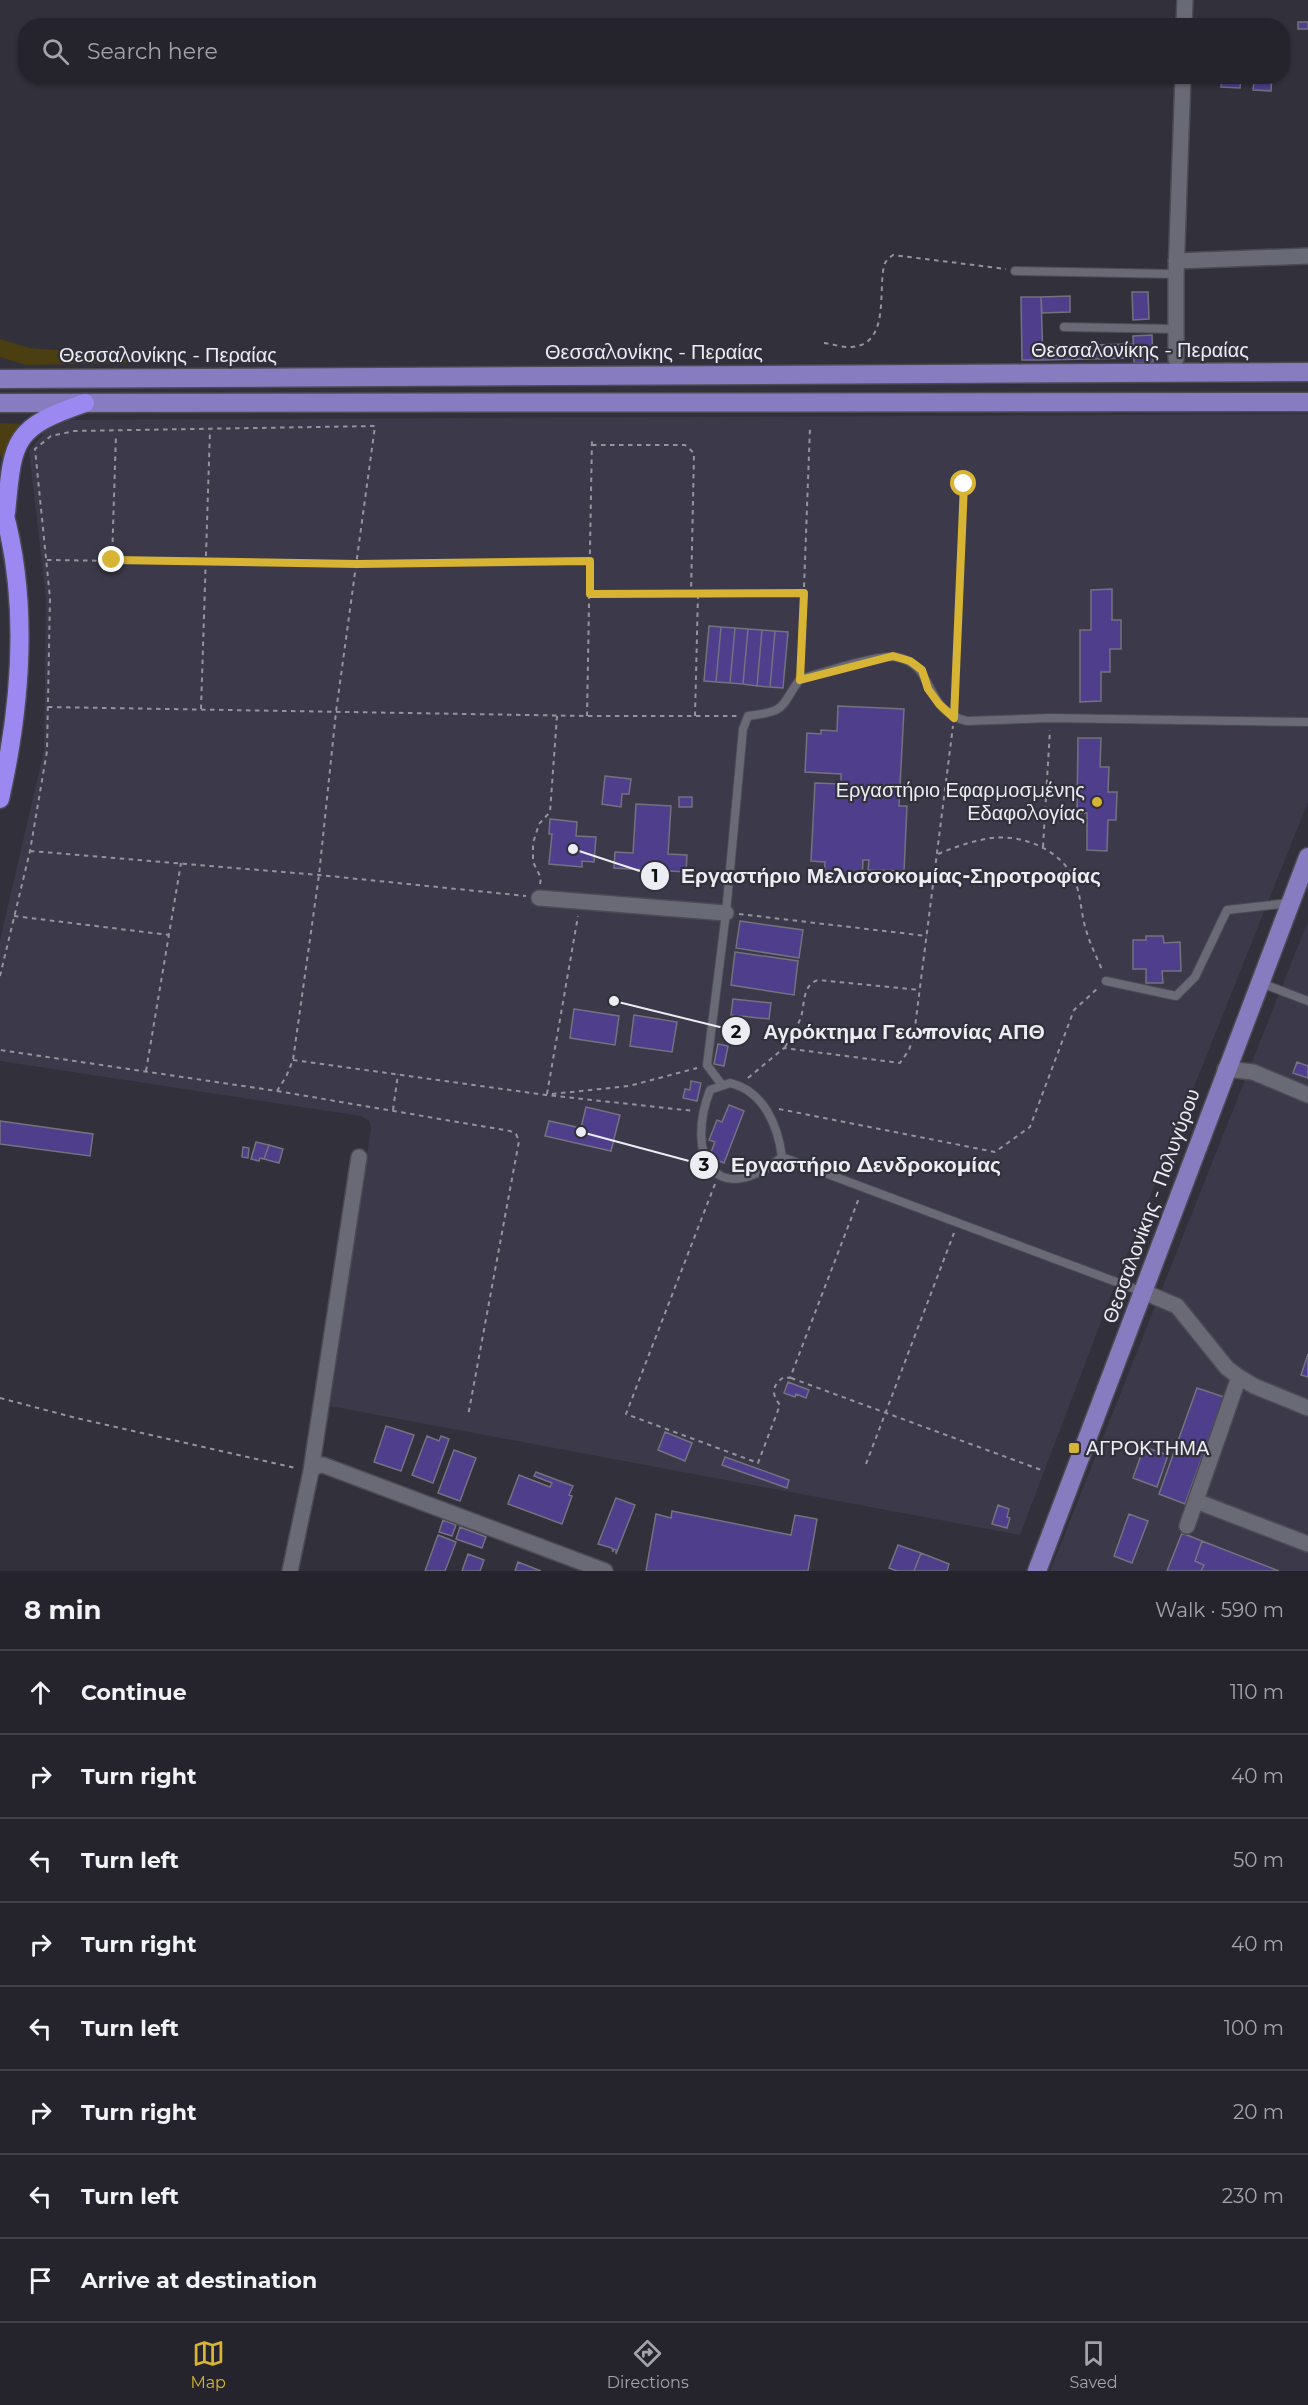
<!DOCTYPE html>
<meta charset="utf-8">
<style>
:root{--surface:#25242c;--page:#313038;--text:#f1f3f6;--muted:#a3a4a9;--line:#424148;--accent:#d7b434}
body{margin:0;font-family:Montserrat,sans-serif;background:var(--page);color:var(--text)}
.stop{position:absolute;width:18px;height:18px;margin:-14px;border:4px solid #d7b434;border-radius:50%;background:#fff}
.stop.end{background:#d7b434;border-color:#fff;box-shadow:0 2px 6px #0008}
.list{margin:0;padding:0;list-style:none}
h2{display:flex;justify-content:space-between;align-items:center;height:78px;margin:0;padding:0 24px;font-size:26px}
h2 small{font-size:20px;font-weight:400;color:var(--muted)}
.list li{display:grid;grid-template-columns:39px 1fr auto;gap:18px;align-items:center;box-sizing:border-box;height:84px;padding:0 24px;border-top:2px solid var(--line)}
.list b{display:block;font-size:22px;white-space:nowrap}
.list em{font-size:20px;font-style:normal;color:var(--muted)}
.icon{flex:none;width:33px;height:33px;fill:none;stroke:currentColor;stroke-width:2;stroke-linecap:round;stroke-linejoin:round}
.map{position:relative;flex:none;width:1308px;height:1571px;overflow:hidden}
.search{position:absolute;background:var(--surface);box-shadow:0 2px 4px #0004;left:18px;right:18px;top:18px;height:66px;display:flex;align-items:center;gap:15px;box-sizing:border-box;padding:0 21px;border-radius:24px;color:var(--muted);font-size:22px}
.sheet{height:750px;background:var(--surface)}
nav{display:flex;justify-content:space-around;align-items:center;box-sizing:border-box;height:84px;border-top:2px solid var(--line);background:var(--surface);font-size:16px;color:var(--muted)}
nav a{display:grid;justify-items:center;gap:3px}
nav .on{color:var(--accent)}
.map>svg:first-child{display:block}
.built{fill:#3c3a4a}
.green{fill:#4b3e11}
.building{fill:#4f3e8c;stroke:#73727f;stroke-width:1.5}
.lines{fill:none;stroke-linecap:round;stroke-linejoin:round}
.lane-casing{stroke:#4c4b54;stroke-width:10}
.street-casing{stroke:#4c4b54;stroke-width:18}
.primary-casing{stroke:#4c4b54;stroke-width:21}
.highway-casing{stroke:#4c4b54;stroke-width:21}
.path{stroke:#95949d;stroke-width:2;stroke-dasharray:4.5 4.5;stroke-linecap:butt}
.lane{stroke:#6a6976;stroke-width:8}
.street{stroke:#6a6976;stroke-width:15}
.primary{stroke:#877cc0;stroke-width:18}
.highway{stroke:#9b89f1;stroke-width:18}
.route{stroke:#d7b434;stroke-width:8}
.poi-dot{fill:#d7b434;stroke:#31303b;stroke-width:2}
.labels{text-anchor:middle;stroke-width:4.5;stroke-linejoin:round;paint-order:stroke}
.street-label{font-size:20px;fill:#ececf3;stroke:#31303b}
.poi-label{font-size:20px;fill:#ececf3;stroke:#31303b;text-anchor:end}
.leader{fill:none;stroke:#ececf3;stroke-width:2}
.callout-dot{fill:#ececf3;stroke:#31303b;stroke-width:2}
.mark-label{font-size:18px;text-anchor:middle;font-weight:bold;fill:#111}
.callout-label{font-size:21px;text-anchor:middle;font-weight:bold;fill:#ececf3;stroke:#31303b;stroke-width:4.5;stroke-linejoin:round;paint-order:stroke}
</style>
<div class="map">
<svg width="1308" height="1571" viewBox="0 0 1308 1571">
<rect width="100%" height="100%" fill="#31303b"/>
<path class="built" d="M 1308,414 L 1308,802 L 1116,1282 L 1020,1535 L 330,1406 L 371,1128 L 369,1121 L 361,1116 L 0,1061 L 0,940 L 44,751 L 46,598 L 29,451 L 46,431 L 67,420 Z
M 1308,921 L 1308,1571 L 1050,1571 Z"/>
<path class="green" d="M 0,339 L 29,348 L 95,353 L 136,363 L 26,365 L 0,357 Z
M 0,423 L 28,424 L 3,463 L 0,453 Z"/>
<path class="building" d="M 1224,20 L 1243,21 L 1243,26 L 1223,26 Z
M 1256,21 L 1274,22 L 1274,26 L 1256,26 Z
M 1298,22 L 1308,22 L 1308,29 L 1298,29 Z
M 1221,76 L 1241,76 L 1240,88 L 1221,87 Z
M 1241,76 L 1272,76 L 1271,91 L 1253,90 L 1254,82 L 1241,81 Z
M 1132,292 L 1148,292 L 1149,319 L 1133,320 Z
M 1070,296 L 1070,312 L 1042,313 L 1041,297 Z
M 1021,297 L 1041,297 L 1043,360 L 1022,360 Z
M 1152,335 L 1153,362 L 1134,363 L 1133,336 Z
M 1133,344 L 1134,358 L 1043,360 L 1043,346 Z
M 1112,589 L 1112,620 L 1121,620 L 1121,649 L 1110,649 L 1110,672 L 1101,672 L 1101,701 L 1080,702 L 1080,630 L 1091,630 L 1091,590 Z
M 709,626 L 721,627 L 716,682 L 704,681 Z
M 721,627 L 735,628 L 730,683 L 716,682 Z
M 735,628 L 748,629 L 743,684 L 730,683 Z
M 748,629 L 762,630 L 757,686 L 743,684 Z
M 762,630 L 775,631 L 770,687 L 757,686 Z
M 775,631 L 788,632 L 783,688 L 770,687 Z
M 838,706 L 904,709 L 899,806 L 907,806 L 904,871 L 868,870 L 869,860 L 863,860 L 862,882 L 824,880 L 825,862 L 811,861 L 815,783 L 841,784 L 841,774 L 805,772 L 807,733 L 821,734 L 821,730 L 837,731 Z
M 1078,738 L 1101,738 L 1100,767 L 1109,767 L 1108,792 L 1117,792 L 1116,820 L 1108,820 L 1107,851 L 1087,850 L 1087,813 L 1077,813 Z
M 605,776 L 631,779 L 629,794 L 622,794 L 621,807 L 602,804 Z
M 679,797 L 692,797 L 692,807 L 679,807 Z
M 636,804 L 671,806 L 668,854 L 687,855 L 686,872 L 614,868 L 615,852 L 633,853 Z
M 550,819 L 577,822 L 576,836 L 596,837 L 594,862 L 582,861 L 582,867 L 549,864 L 552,834 L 549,834 Z
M 740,921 L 803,930 L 799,958 L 736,948 Z
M 1146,936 L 1163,936 L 1164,943 L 1180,942 L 1181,971 L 1162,971 L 1163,983 L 1146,983 L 1146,969 L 1133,969 L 1133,940 L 1146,940 Z
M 735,952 L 798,961 L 794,995 L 731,985 Z
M 733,999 L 771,1003 L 769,1019 L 731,1015 Z
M 574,1009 L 619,1016 L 615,1045 L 570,1038 Z
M 634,1015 L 677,1022 L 672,1052 L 630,1046 Z
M 718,1044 L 728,1046 L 724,1066 L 714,1064 Z
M 1297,1062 L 1308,1066 L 1308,1078 L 1293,1073 Z
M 691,1081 L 701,1083 L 697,1101 L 683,1098 L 685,1089 L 690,1090 Z
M 729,1105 L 744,1111 L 724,1163 L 709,1157 L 715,1142 L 709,1140 L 717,1120 L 722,1122 Z
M 586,1107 L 620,1115 L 611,1151 L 545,1136 L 549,1121 L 581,1128 Z
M 0,1121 L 93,1134 L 90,1156 L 0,1144 Z
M 256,1142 L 269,1145 L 264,1159 L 260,1158 L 259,1161 L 251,1159 Z
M 269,1145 L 283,1149 L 279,1163 L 264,1159 Z
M 243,1147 L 249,1148 L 248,1158 L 242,1157 Z
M 1308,1354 L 1308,1377 L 1301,1375 Z
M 788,1382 L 809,1390 L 806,1398 L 796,1394 L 795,1397 L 784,1393 Z
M 1197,1388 L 1224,1397 L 1185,1504 L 1159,1494 Z
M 386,1426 L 414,1435 L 401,1471 L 374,1462 Z
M 665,1432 L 692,1443 L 685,1461 L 658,1450 Z
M 427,1436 L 439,1441 L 441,1436 L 449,1439 L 433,1483 L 412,1475 Z
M 1144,1447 L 1168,1455 L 1157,1487 L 1133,1478 Z
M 454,1450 L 476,1458 L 460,1501 L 438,1493 Z
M 725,1457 L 789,1480 L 787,1488 L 722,1465 Z
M 536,1472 L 573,1486 L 569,1495 L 572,1496 L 562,1524 L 508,1504 L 519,1475 L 550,1487 L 552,1483 L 534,1476 Z
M 616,1498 L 635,1505 L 616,1554 L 616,1550 L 613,1549 L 613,1552 L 612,1548 L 598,1544 Z
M 998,1505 L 1009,1509 L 1007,1517 L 1010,1518 L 1007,1528 L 992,1524 Z
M 672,1511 L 791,1535 L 795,1515 L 817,1519 L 808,1571 L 646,1571 L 656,1514 L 671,1518 Z
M 1129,1514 L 1148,1521 L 1132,1563 L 1114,1556 Z
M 443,1520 L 456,1525 L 452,1536 L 439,1532 Z
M 460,1527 L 486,1537 L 482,1548 L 456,1539 Z
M 1182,1533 L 1202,1541 L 1195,1561 L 1204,1565 L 1201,1571 L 1167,1571 Z
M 438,1535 L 456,1542 L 445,1571 L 425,1571 Z
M 1202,1541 L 1279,1571 L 1201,1571 L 1204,1565 L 1195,1561 Z
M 898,1545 L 921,1553 L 914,1571 L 897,1571 L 889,1568 Z
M 921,1553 L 949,1564 L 947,1571 L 914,1571 Z
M 468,1554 L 484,1560 L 480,1571 L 462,1571 Z
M 518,1562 L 541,1571 L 515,1571 Z"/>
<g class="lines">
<defs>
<path id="lane" d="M 1015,271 L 1176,274
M 1064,327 L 1176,329
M 1106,981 L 1176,996 L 1195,977 L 1227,910 L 1289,903
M 1261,983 L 1308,1001
M 730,1083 C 764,1091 778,1126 782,1157 C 715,1211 685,1156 710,1090 Z
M 722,1085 L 707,1065 L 726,913 L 743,729 L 748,716 C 788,711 779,708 800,679 C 819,674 879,654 895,657 C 937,663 922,711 967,721 L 1050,718 L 1308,722
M 782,1157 L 1143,1292"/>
<path id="street" d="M 1184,26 L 1185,0
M 1176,261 L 1308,256
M 1176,359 L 1176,274 L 1183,76
M 539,898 L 726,913
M 1225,1069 L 1253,1072 L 1308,1095
M 1144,1292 L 1177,1306 L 1227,1368 L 1239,1377 L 1254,1386 L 1308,1408
M 311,1471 L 359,1157
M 1196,1501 L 1308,1544
M 1187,1526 L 1239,1377
M 290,1571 L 311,1471 L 316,1466 L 323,1465 L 605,1571"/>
<path id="primary" d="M 0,379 L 1308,372
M 0,403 L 1308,402
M 1037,1571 C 1128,1333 1216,1094 1308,857"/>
<path id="highway" d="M 0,498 C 30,595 22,701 0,799
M 6,513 C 13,440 12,428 85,403"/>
</defs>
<use href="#lane" class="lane-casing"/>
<use href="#street" class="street-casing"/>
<use href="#primary" class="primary-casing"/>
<use href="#highway" class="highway-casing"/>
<path class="path" d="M 824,343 C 833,344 843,348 852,347 C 890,344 878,291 884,266 C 885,261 889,258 893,255 L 1006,269
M 592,445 L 685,445 L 694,453 L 691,594
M 47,560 L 357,564 L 590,561
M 112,560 L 116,434
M 591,594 L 804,593
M 801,668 L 810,427
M 955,705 L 964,485
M 48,707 L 587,716 L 737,716
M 201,709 L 210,430
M 587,716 L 592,438
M 695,716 L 698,594
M 1043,847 L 1050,730
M 30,851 L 319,875 L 526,896
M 938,854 C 955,847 972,841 991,838 C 1023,834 1062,850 1075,881 C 1081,896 1081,914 1086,930 C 1090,944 1097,958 1103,972
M 540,884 L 541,878 L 533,862 L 533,843 L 539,824 L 550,812 L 557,716
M 739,914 L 927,936
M 14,916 L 169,935
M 0,976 L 30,851 L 47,751 L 50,598 L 35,449 L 51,436 L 74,431 L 375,426 L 336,712 L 319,875 L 293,1060 L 286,1077 L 277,1091 L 0,1050
M 785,1047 C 790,1038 797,1028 801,1017 C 805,1004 802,985 818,980 L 920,990
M 293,1060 L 546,1095 L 694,1111
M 146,1071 L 181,863
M 748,1078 L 784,1048 L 900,1063 L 909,1050 L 914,1035 L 953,726
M 277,1091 L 510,1131 L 516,1134 L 519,1141 L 468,1416
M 547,1094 L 578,916
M 552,1094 L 629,1086 L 697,1068
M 779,1109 L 995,1152 L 1030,1127 L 1074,1010 L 1098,988
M 393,1110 L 398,1074
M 715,1184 L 626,1414 L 758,1463 L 780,1405 C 771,1394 772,1385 784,1377 L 790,1378 L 859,1198
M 791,1378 L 1044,1471
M 0,1398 L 76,1418 L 296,1468
M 866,1464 L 954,1233"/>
<use href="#lane" class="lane"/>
<use href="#street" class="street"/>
<use href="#primary" class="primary"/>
<use href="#highway" class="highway"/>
</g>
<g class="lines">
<path class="route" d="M 112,560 L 357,564 L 590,561 L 590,594 L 804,593 L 800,680 L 893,656 L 910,661 L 922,670 L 928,689 L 939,704 L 954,718 L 964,484"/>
</g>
<g class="poi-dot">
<circle cx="1097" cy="802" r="6"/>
<rect x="1068" y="1442" width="12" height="12" rx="3"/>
</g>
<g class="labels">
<g class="street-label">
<text x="1140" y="357">Θεσσαλονίκης - Περαίας</text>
<text x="654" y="359">Θεσσαλονίκης - Περαίας</text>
<text x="168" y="362">Θεσσαλονίκης - Περαίας</text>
<text transform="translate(1151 1206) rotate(-70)" y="7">Θεσσαλονίκης - Πολυγύρου</text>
</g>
<g class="poi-label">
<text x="1085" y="797">Εργαστήριο Εφαρμοσμένης<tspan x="1085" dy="23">Εδαφολογίας</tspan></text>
<text x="1086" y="1455" text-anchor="start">ΑΓΡΟΚΤΗΜΑ</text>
</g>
</g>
<path class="leader" d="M573 849L655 876M614 1001L736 1031M581 1132L704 1165"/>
<g class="callout-dot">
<circle cx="573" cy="849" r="6"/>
<circle cx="614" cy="1001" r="6"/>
<circle cx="581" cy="1132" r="6"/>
<circle cx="655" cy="876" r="15"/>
<circle cx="736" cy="1031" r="15"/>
<circle cx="704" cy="1165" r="15"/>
</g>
<g class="mark-label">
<text x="655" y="882">1</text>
<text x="736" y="1038">2</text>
<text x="704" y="1171">3</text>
</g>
<g class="callout-label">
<text x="891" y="883">Εργαστήριο Μελισσοκομίας-Σηροτροφίας</text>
<text x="904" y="1039">Αγρόκτημα Γεωπονίας ΑΠΘ</text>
<text x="866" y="1172">Εργαστήριο Δενδροκομίας</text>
</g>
</svg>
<div class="stop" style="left:964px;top:484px"></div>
<div class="stop end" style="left:112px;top:560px"></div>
<div class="search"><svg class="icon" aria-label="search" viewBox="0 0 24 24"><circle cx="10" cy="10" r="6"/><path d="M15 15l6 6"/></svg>Search here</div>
</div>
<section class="sheet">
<h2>8 min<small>Walk · 590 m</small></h2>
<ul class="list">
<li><svg class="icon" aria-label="ahead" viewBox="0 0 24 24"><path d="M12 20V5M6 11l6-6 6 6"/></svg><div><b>Continue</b></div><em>110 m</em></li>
<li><svg class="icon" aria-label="right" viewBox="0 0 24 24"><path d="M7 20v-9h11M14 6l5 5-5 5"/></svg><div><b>Turn right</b></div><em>40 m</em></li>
<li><svg class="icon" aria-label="left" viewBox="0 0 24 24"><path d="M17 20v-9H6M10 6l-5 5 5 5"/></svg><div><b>Turn left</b></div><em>50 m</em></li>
<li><svg class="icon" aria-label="right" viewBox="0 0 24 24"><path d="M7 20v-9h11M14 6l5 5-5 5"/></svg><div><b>Turn right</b></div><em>40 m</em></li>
<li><svg class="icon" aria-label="left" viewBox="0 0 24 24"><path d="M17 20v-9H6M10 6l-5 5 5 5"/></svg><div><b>Turn left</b></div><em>100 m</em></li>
<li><svg class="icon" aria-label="right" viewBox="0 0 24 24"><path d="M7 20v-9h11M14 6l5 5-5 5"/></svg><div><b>Turn right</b></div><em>20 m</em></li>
<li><svg class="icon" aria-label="left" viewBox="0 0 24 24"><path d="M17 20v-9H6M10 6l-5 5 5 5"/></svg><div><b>Turn left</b></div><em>230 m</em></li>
<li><svg class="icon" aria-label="arrive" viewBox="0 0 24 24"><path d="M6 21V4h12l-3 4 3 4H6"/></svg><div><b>Arrive at destination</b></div></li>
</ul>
</section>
<nav>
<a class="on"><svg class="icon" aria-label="map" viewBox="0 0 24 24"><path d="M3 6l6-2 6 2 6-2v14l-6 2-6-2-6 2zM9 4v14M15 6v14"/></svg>Map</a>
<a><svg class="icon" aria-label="directions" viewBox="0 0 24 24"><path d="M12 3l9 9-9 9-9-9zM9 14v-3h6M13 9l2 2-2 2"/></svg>Directions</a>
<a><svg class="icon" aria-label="saved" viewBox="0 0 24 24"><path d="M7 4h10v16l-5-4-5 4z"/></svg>Saved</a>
</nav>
